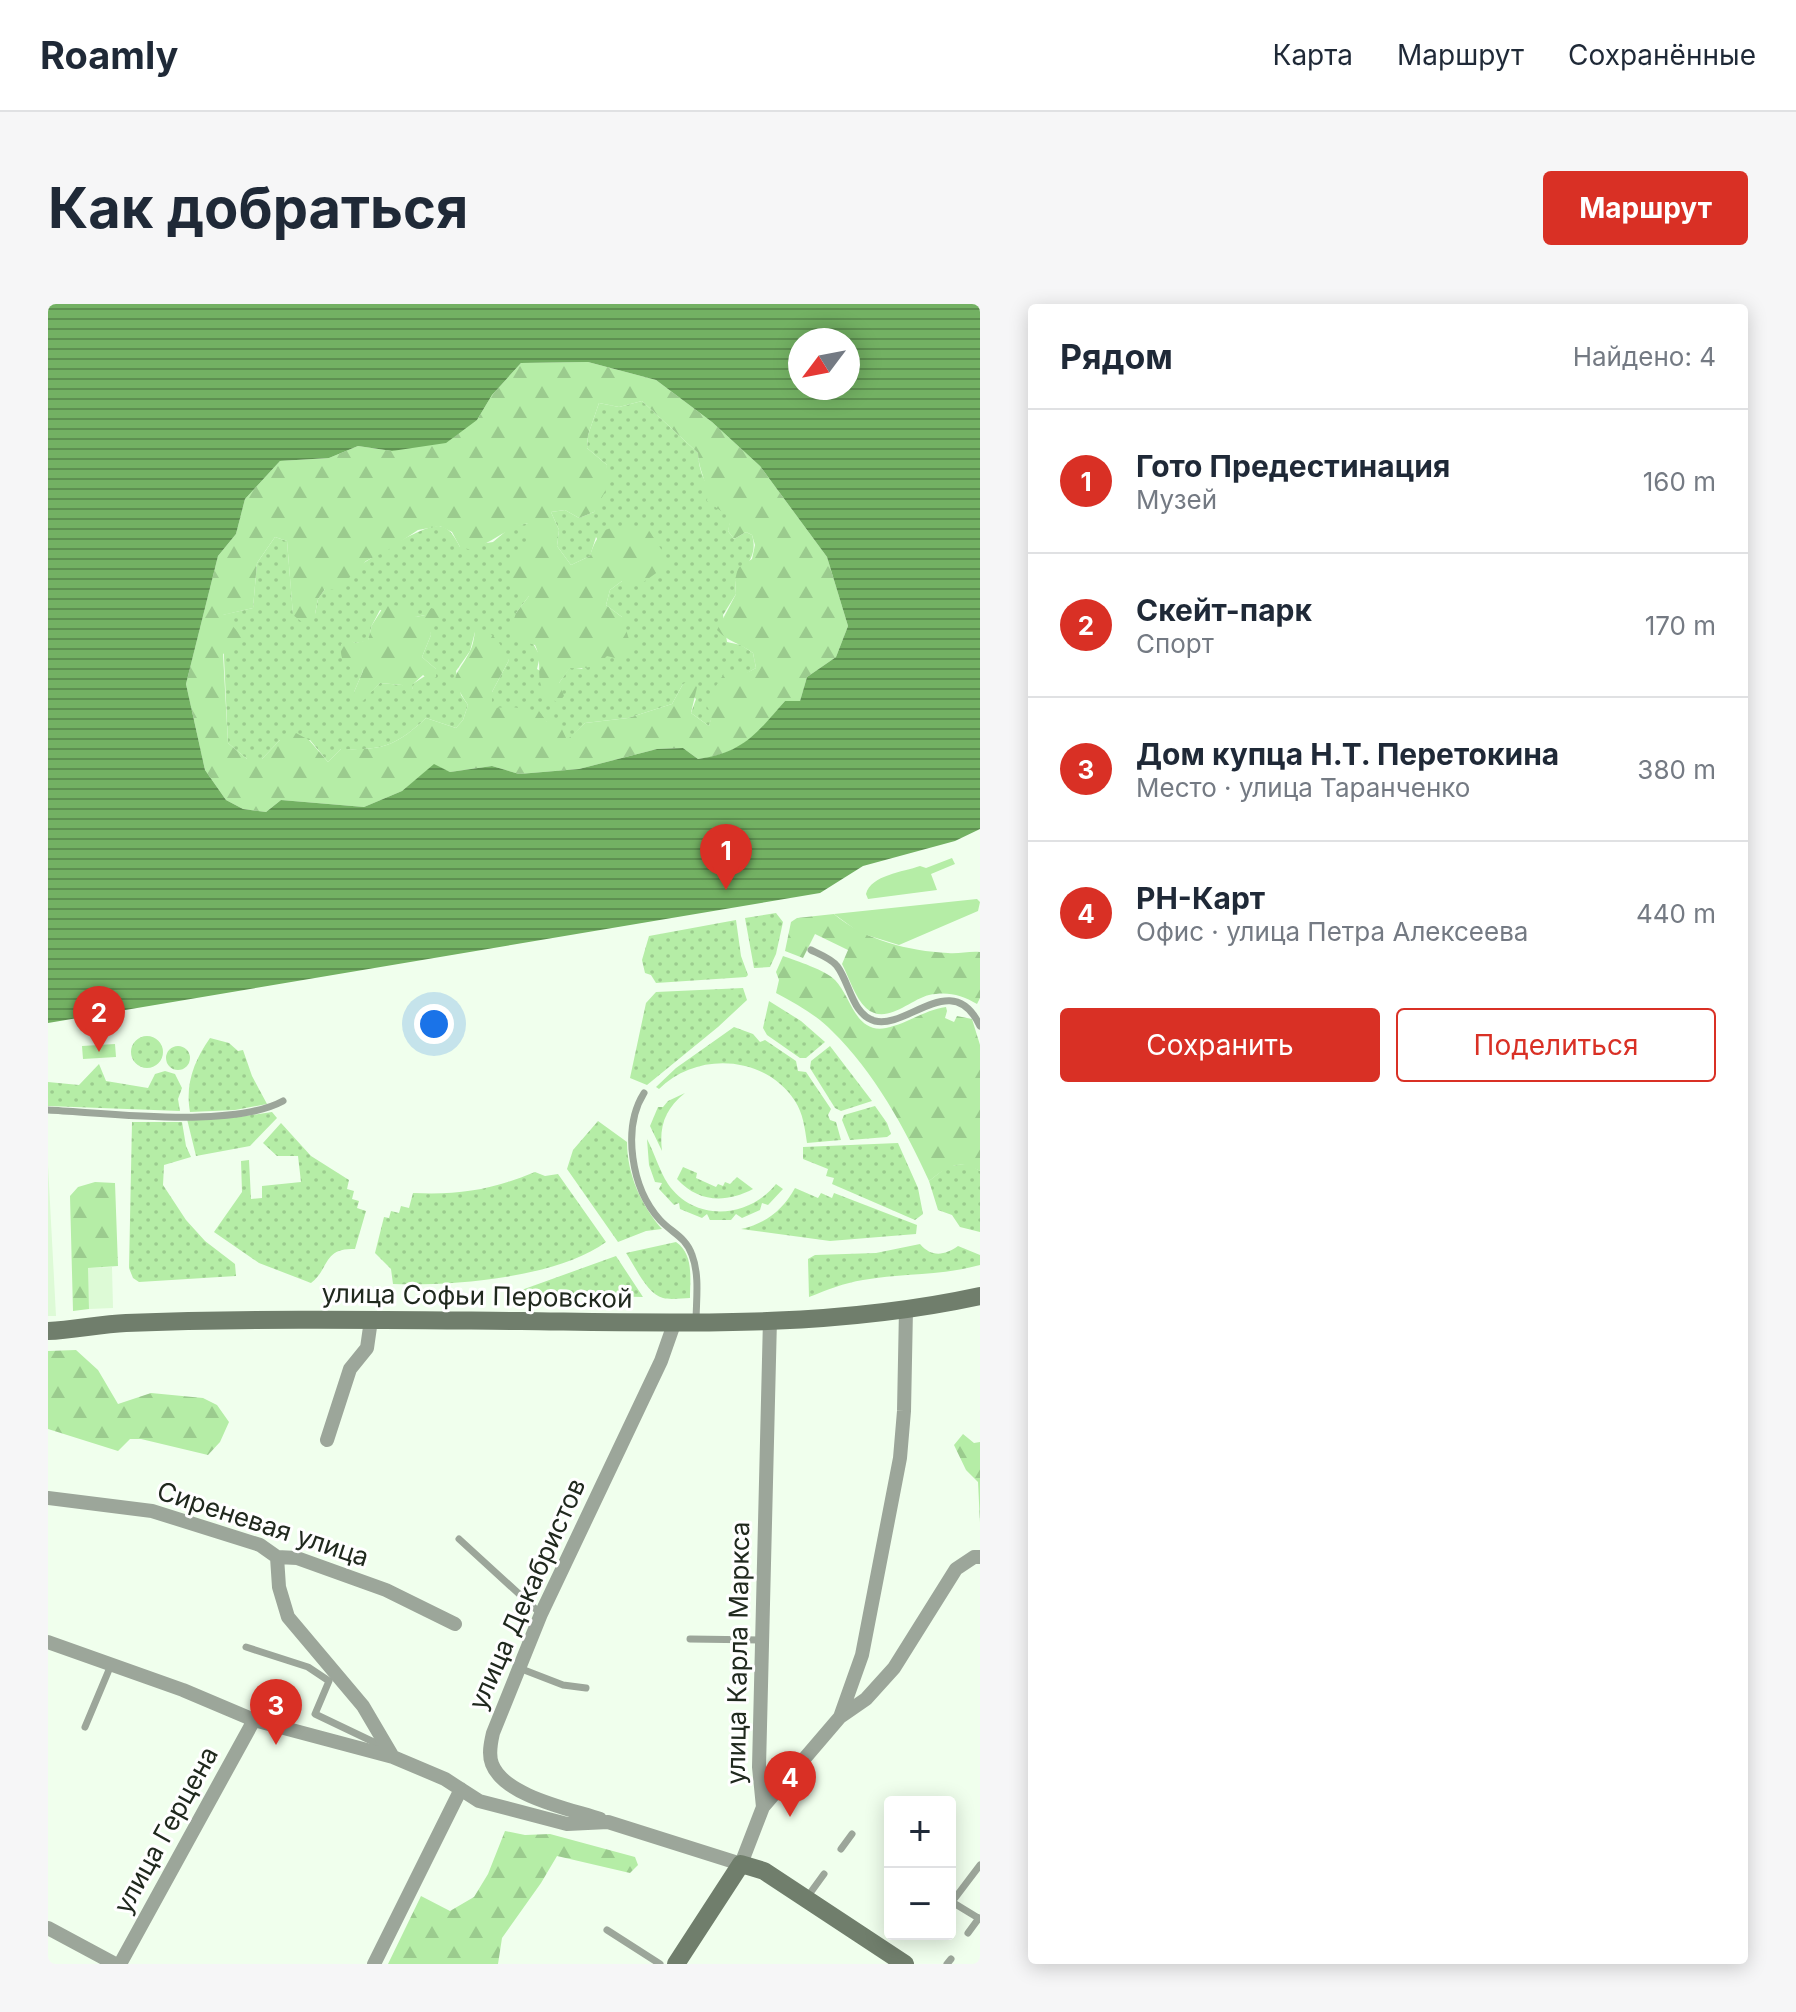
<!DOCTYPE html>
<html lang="ru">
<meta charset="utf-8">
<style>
:root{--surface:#fff;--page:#f6f6f7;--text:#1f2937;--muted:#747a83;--line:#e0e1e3;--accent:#d93025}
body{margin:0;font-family:Inter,sans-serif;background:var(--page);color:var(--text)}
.controls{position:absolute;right:24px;bottom:24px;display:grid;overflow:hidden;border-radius:8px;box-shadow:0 4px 20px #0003}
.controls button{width:72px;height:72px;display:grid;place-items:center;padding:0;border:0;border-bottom:2px solid var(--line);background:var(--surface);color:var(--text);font:40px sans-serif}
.compass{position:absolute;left:740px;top:24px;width:72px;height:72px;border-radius:50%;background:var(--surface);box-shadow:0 4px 20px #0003;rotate:238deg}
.you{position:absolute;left:386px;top:720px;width:28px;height:28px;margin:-20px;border:6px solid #fff;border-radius:50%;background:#1a73e8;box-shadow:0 0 0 12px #1a73e833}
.badge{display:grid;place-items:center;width:52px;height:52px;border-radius:50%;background:var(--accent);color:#fff;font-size:26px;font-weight:700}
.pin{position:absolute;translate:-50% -66px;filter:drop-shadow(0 2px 4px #0008)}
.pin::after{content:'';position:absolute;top:42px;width:28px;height:24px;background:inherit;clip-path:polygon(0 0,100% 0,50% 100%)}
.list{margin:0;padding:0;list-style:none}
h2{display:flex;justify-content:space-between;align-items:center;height:104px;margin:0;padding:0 32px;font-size:34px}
h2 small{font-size:26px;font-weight:400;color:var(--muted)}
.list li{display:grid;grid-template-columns:52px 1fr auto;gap:24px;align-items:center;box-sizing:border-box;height:144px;padding:0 32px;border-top:2px solid var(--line)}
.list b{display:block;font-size:30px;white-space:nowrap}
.list p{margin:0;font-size:26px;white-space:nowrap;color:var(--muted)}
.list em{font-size:26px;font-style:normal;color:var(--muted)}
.actions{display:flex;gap:16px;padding:24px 32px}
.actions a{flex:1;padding:18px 0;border:2px solid var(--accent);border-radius:8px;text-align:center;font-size:28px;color:var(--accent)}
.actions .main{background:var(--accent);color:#fff}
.map{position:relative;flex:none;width:932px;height:1660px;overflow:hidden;border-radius:8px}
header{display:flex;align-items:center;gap:48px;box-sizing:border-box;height:112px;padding:0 40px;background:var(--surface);border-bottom:2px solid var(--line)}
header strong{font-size:38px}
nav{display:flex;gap:44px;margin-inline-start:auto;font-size:28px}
.intro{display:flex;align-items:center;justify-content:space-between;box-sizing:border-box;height:192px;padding:0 48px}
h1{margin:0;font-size:56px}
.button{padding:20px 36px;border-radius:8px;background:var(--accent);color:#fff;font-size:28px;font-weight:700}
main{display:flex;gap:48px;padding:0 48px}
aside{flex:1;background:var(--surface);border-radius:8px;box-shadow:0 4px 20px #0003}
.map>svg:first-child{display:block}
.built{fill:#ddfad6}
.grass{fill:url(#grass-dots);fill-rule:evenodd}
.forest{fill:url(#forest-firs);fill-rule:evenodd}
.garden{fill:#b5eda6}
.water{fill:url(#water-rules);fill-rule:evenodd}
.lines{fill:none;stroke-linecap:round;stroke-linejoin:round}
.lane{stroke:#9ca69a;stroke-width:7}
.street{stroke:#9ca69a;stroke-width:14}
.secondary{stroke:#707e6c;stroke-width:18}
.labels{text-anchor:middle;stroke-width:6;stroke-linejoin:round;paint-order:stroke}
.street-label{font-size:26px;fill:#20291e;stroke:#fff}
</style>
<header>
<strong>Roamly</strong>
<nav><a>Карта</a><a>Маршрут</a><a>Сохранённые</a></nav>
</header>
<div class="intro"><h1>Как добраться</h1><a class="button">Маршрут</a></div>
<main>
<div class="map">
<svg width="932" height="1660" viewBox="0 0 932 1660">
<defs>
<pattern id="grass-dots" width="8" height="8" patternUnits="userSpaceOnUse" patternTransform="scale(2)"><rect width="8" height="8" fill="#b5eda6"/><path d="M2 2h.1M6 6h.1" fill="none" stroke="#9bcb8e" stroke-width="1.8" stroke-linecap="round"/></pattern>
<pattern id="forest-firs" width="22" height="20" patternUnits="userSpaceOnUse" patternTransform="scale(2)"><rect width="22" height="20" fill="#b5eda6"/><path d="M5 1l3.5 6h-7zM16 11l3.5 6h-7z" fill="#9bcb8e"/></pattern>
<pattern id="water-rules" width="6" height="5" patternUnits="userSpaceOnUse" patternTransform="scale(2)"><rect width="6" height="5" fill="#73b163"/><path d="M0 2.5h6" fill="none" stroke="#5e9051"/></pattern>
</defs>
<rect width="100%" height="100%" fill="#f0ffed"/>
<path class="built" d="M 0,861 L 8,1012 L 0,1012 Z
M 64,963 L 65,1004 L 41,1005 L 39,964 Z"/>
<path class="grass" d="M 594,97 L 650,149 C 651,177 666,192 684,211 L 680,227 L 686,235 L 698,228 L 704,231 C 710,251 699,261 687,276 L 688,290 L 675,311 L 679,338 L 693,341 L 705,349 L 708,364 C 688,373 667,401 661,422 L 643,409 L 648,395 L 635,380 L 624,400 L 580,414 L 537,419 L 519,437 C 490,409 485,402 443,405 L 444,388 L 461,356 L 427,328 L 422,347 L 408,367 L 413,391 L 420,401 L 415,416 L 408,424 L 378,414 C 347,443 334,446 293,445 L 280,458 L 262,436 L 232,436 L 214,455 L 199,455 L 180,439 L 174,311 L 205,304 L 209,259 L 227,233 L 239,237 L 245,310 L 267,310 L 270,295 L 277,285 C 297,271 371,220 391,222 C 402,223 407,234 412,243 L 445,238 L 463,223 L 480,219 L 481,292 L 468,309 L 492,352 L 489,365 L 511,379 L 522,363 L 534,365 L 574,313 L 558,301 L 562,286 L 574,277 L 548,233 L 542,252 L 523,261 L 509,242 L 511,226 L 503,208 L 517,206 L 531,214 L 546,208 L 559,161 L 539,144 L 540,131 L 551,99 L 571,103 ZM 332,306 L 368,313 L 377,311 L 383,331 L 374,353 L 388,365 L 363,381 L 365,385 L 354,381 L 332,379 L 324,387 L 306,388 L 315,367 L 302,337 L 307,339 L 320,337 L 324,321 Z
M 728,609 L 735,618 L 728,650 L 722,663 L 706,664 L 697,614 Z
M 688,616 L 693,652 L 700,671 L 698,673 L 608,679 L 603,671 L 597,669 L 594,656 L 601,632 Z
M 695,684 L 699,696 L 670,723 L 599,781 L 582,774 L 598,699 L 608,688 Z
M 721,697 L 753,717 L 777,738 L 758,754 L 752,754 L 719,731 L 715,724 Z
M 686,723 L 705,730 L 712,738 L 717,736 L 748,757 L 750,767 L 758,768 L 783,805 L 780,811 L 782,816 L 788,818 L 793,836 L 759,839 C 757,825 755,809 747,797 C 717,751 649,747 611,785 L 608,783 L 628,764 Z
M83 748a16 16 0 1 1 32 0a16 16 0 1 1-32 0Z
M 162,734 L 181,739 L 190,747 L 195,746 L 204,772 L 219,800 L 187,806 L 142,808 C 137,780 146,757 162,734 Z
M118 754a12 12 0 1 1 24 0a12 12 0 1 1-24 0Z
M 782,742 L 824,797 L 793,807 L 787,804 L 762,764 L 763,757 Z
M 51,760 L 58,777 L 100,784 L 107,770 L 117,767 L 127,770 L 134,784 L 130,795 L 132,807 L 0,802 L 0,778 L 31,781 Z
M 637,789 C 617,805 611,822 614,847 L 602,822 L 610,803 L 615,803 L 620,797 Z
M 827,802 L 839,819 L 843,830 L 839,833 L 802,836 L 794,816 L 796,811 Z
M 224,808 L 229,814 L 202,842 L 148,852 L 139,815 L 190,813 Z
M 550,817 L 579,838 C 579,870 593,901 614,925 L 598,927 L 570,938 L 519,865 L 525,846 Z
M 84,818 L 134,818 L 138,842 L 143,853 L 116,861 L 115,881 L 138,916 L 157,937 L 187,960 L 188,972 L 91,978 L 85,974 L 81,964 Z
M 233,819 L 263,852 L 301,876 L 299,885 L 306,887 L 304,895 L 311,897 L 309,904 L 318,907 L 307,945 C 275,943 281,966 263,979 L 211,959 L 166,928 L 194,888 L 193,857 L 201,856 L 203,895 L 214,894 L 214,882 L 253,878 L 250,852 L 229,852 L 215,839 Z
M 599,835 C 607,850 611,866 620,880 C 647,919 701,914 728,880 L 735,885 L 720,901 L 714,899 L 712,906 L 694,914 L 688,910 L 683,916 L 662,916 L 659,910 L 654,914 L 632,905 L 631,899 L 626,901 L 611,885 L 614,879 L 607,878 L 601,861 Z
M 850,839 L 870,884 L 875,910 L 867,916 L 784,880 L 786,874 L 778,872 L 780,865 L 755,855 L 755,843 Z
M 921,860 L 932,867 L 932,928 L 912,923 L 904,911 L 890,906 L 881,877 L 900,862 Z
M 635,863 L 649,869 L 648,874 L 668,883 L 670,880 L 675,882 L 677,878 L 682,880 L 689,873 L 705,885 C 678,899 651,899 629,875 Z
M 487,868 L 497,872 L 510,870 L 558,938 C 509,974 404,982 345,980 L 343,965 L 327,949 L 336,913 L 341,914 L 343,907 L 351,909 L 353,902 L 361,904 L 365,889 C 412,891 443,886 487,868 Z
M 747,884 L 770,894 L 773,889 L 784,894 L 786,889 L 869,921 L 868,930 L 782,937 L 693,925 C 718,919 734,907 747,884 Z
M 628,938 C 646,950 642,975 642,994 C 634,994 623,996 615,994 C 599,990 587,962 578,949 Z
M 872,940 C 884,954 897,951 910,942 L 932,951 L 932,961 C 893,972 854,969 815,976 C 796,979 779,986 761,993 L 760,955 L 767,951 L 828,949 Z
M 568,952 L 595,993 L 470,990 L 468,988 Z"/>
<path class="forest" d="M 540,58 L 608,76 L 664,118 L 712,162 L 779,253 L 800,322 L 788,353 L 759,373 L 752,397 L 737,397 C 709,430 696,449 650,455 L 635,444 L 609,445 L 531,465 L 471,470 L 444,462 L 402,468 L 386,461 L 354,487 L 316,503 L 233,496 L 218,508 L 195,505 L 178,496 L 157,466 L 138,380 L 170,252 L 188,230 L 197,195 L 232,157 L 281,154 L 310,142 L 344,147 L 429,116 L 444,91 L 473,59 ZM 594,97 L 650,149 C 650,166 661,180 659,197 L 673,207 L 683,211 L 680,227 L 686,235 L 698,228 L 704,231 L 707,241 L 704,255 L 690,264 L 687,276 L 688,290 L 669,326 C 680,338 692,339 705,349 L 708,364 L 696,370 L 677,368 L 657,399 L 664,411 L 661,422 L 643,409 L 650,379 L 643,375 L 635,380 L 624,400 L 580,414 L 537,419 L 519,436 L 510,417 L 499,418 L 491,407 L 464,403 L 444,404 L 444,388 L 461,356 C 452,340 447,326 427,327 C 426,334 425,342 422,347 C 408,375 399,369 420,401 L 415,416 L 408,424 L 378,414 C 347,443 334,446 293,445 L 280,458 L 261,436 L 248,429 L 232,436 L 214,455 L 199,455 L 180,439 L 175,350 L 196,335 L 175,311 L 205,304 L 209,259 L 227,233 L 239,237 L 245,311 L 254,318 L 267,310 L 270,295 L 277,285 L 289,286 L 318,257 L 340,246 L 370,226 L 392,222 L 404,228 L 412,243 L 424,246 C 444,238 459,224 480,219 L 480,236 L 467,250 L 464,277 L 481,292 L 468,309 L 463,324 L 476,338 L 487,341 C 498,364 480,382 510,399 L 516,392 L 511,379 L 522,364 C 538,365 548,364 559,352 L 571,355 L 584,345 L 574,313 L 558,301 L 562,286 L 574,277 L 590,282 L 618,262 L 613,245 L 600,225 C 567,223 553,215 542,252 L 523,261 L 509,242 L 511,226 L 503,208 L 517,206 L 531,214 L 546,208 L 557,188 L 559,161 L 539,144 L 540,131 L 551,99 L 571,103 Z
M 338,299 L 361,305 L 368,313 L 377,311 L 383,304 L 391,306 L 391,315 L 382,323 L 383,331 L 374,353 L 388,365 L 388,373 L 381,376 L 375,371 L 364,381 L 365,386 L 358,388 L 354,381 L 332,379 L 315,397 L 308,394 L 306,388 L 315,367 L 312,362 L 305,365 C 294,359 292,352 293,340 L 302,336 L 307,339 L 320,336 L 324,321 Z
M 786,610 C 816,636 861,647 900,649 C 911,650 921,647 932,648 L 932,694 L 929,700 C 914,691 899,687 881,691 C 861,696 838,722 818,704 C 807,694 801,673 794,660 L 800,646 L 767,630 L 755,654 L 737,647 L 743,618 L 749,614 Z
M 735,652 C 749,657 777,666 787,676 C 803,692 807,730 838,724 C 859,720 876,706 898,703 L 899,707 L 897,714 L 906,718 L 909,712 L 924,715 L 932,741 L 932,867 C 910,854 899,863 881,877 C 857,824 826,768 784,727 C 769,711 748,700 728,689 L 731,676 L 728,668 Z
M 47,878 L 67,879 L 70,962 L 40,964 L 41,1005 L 25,1007 L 22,892 L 30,883 Z
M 28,1046 L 50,1066 L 70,1100 L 103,1089 L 155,1094 L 169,1101 L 181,1118 L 172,1138 L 160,1151 L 93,1135 L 82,1135 L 70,1147 L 0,1125 L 0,1047 Z
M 915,1130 L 926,1139 L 932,1138 L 932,1219 L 930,1178 L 918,1166 L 906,1141 Z
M 457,1527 L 477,1531 L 502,1530 L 587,1553 L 590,1561 L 582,1569 L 509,1552 L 493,1579 L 454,1634 L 450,1660 L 340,1660 L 373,1592 L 402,1607 L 426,1593 L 440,1570 Z"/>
<path class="garden" d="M 904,554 L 907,560 L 883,570 L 889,586 L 820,595 L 818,590 C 823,571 855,568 872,562 L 878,564 Z
M 929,595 L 932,598 L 930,607 L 851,641 L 812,629 L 786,610 Z
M 67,740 L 68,753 L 35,755 L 34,742 Z"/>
<path class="water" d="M 0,0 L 932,0 L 932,525 L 907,537 L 815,562 L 772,589 L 0,719 ZM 752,36 L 800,36 L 800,84 L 752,84 ZM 540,58 L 608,76 L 664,118 L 712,162 L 779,253 L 800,322 L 788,353 L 759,373 L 752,397 L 737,397 C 709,429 695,449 650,455 L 635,444 L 609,445 L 531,465 L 471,470 L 444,462 L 402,468 L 386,460 L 354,487 L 316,503 L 233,496 L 218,508 L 195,505 L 178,496 L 157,466 L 138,380 L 170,252 L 188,230 L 197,195 L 232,157 L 281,154 L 310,142 L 344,147 L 398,139 L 429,116 L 444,91 L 473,59 Z"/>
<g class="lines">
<path class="lane" d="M 763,646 C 771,650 784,655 789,662 C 802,679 804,711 827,717 C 860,725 905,664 932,722
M 596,789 C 574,824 583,884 612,916 C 624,929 638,933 644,951 C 652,972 648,997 648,1019
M 0,806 C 60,809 184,825 235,797
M 411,1235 L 493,1310
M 642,1335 L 713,1336
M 198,1343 L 260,1363 L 281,1377 L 267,1410 L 334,1442
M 471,1364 L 515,1381 L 538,1384
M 37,1423 L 63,1361
M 793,1545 L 804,1530
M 932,1561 L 904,1598 L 932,1615
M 760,1592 L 776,1570
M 559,1626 L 612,1660
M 920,1629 L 931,1614
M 899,1660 L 903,1655"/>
<path class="street" d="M 279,1136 L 302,1065 L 319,1044 L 323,1016
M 0,1194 L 104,1207 L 212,1241 L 229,1253 L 249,1254 L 338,1286 L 407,1320
M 229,1253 L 231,1283 L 240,1313 L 315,1402 L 345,1453
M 0,1338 L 135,1386 L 206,1416 L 345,1453 L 397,1475 L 431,1497 L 519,1520 L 560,1518 L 693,1560 L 715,1503 L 711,1463 L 722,1015
M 792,1413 L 814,1351 L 852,1154 L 856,1107 L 858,1005
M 715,1503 L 792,1413 L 818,1395 L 846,1364 L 908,1265 L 926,1253 L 932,1253
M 552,1515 C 522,1505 456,1492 444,1460 C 440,1450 443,1438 445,1429 L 493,1310 L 613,1057 L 626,1020
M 0,1624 L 67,1660
M 72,1660 L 206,1416
M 326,1660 L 413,1485"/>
<path class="secondary" d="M 0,1027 C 26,1026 52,1020 78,1019 C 210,1014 341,1016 473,1017 C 626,1019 781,1025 932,992
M 628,1660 L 693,1560 L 716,1567 L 857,1660"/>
</g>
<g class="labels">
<g class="street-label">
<text transform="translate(429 992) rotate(1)" y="9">улица Софьи Перовской</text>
<text transform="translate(215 1220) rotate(18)" y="9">Сиреневая улица</text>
<text transform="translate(479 1290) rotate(-66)" y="9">улица Декабристов</text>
<text transform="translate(690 1349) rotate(-89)" y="9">улица Карла Маркса</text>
<text transform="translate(118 1526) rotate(-61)" y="9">улица Герцена</text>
</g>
</g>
</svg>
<div class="controls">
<button>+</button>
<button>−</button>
</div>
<svg class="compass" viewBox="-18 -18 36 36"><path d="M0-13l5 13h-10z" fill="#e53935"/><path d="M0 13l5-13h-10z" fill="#747a83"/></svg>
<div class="you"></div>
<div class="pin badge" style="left:678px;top:586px">1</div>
<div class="pin badge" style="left:51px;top:748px">2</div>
<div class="pin badge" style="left:228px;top:1441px">3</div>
<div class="pin badge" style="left:742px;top:1513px">4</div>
</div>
<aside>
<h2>Рядом<small>Найдено: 4</small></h2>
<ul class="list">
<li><span class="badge">1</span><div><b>Гото Предестинация</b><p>Музей</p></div><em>160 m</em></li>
<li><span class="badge">2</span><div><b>Скейт-парк</b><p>Спорт</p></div><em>170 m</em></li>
<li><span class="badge">3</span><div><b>Дом купца Н.Т. Перетокина</b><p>Место · улица Таранченко</p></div><em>380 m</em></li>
<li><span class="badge">4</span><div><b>РН-Карт</b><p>Офис · улица Петра Алексеева</p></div><em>440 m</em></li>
</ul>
<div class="actions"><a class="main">Сохранить</a><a>Поделиться</a></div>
</aside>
</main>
